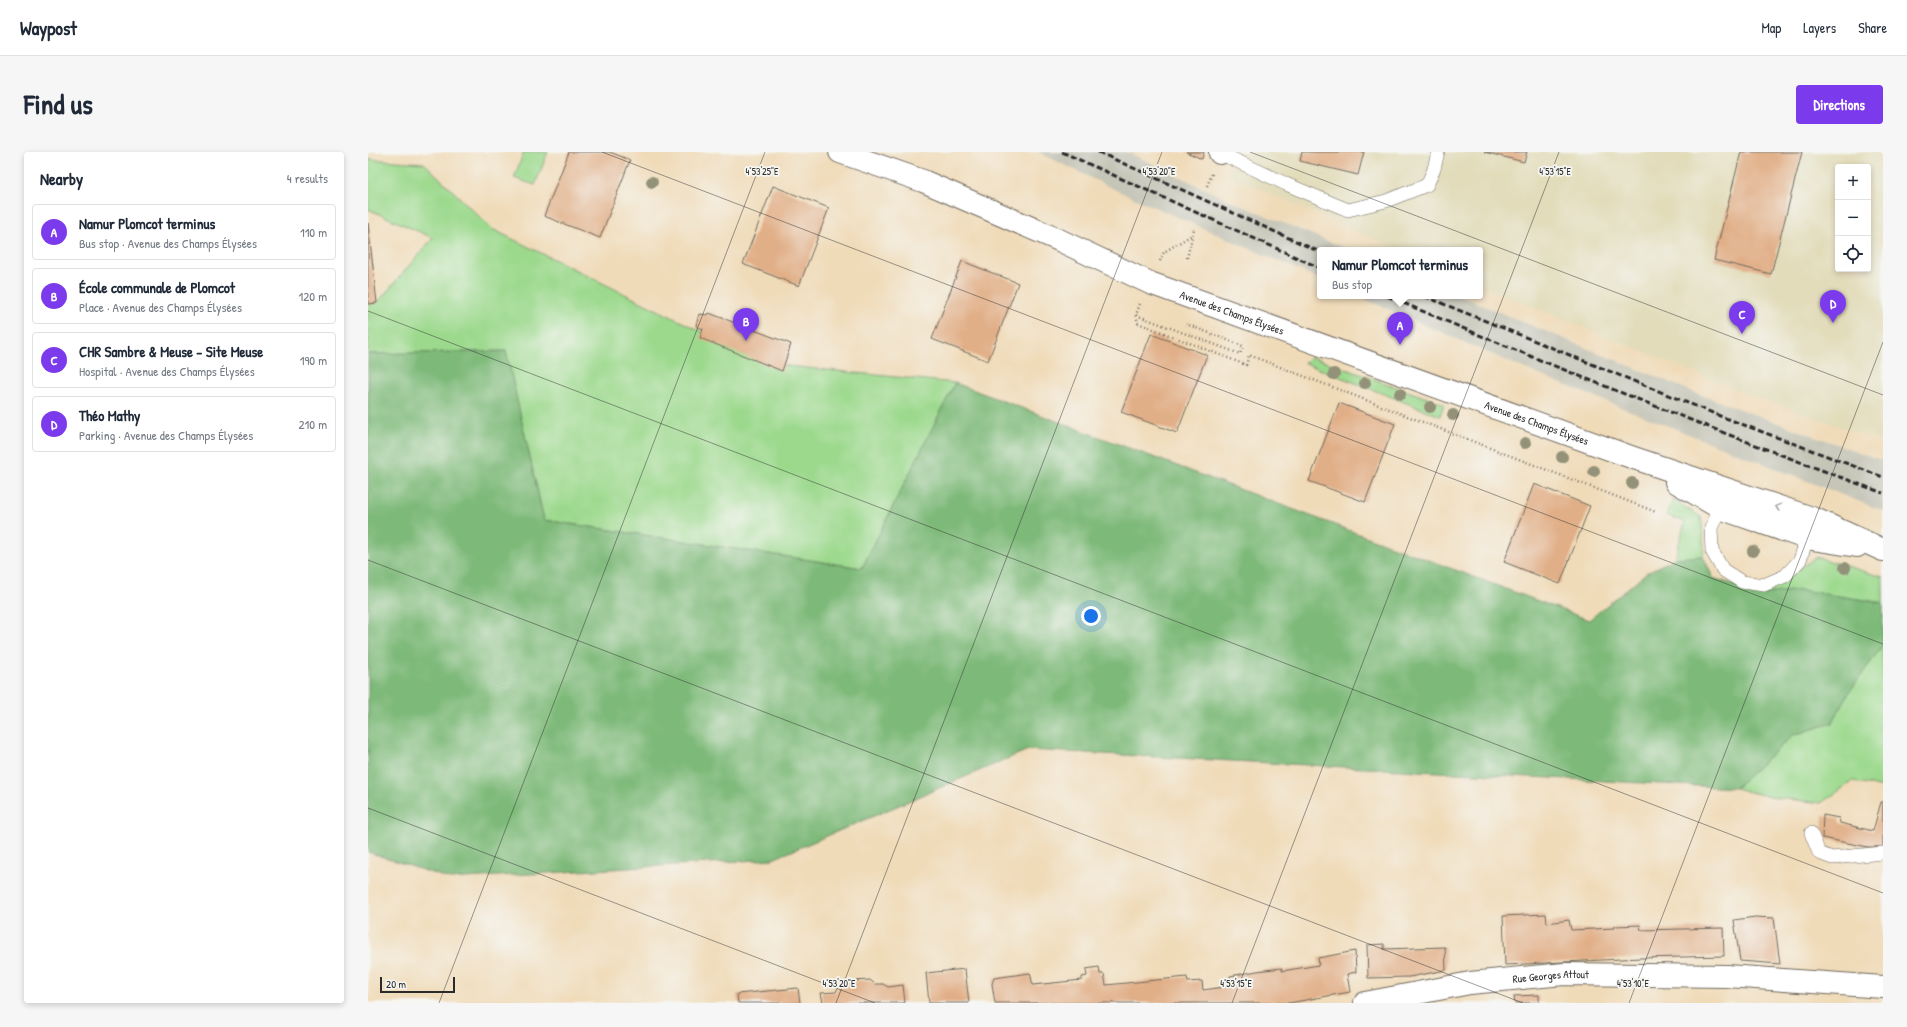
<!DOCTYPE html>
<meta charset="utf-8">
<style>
:root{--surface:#fff;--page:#f6f6f7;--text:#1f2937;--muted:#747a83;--line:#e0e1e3;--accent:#7c3aed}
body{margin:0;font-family:"Patrick Hand",sans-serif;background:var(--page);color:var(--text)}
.controls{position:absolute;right:12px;top:12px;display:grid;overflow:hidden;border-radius:4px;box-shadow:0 2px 6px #0003}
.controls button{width:36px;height:36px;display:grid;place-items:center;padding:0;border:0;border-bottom:1px solid var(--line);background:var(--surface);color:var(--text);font:20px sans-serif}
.scale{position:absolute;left:12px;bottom:10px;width:75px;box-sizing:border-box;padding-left:4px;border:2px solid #2b2b2b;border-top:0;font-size:11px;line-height:14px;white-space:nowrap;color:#2b2b2b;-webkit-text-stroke:3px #f6f6f2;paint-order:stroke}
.you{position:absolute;left:723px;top:464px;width:14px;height:14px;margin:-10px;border:3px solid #fff;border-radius:50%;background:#1a73e8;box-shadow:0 0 0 6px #1a73e833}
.badge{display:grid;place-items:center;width:26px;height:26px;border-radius:50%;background:var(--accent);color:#fff;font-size:13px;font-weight:700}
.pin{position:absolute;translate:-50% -33px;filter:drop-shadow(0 1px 2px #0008)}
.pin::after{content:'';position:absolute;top:21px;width:14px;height:12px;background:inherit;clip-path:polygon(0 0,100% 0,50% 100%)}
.popup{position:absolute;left:949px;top:95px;width:166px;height:52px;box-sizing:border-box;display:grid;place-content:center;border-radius:4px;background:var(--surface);filter:drop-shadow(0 1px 3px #0005);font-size:13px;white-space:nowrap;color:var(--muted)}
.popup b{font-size:15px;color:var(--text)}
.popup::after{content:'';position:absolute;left:50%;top:100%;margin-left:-8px;border:8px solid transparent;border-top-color:var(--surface)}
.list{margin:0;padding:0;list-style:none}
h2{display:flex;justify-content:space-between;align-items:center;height:52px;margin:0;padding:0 16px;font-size:17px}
h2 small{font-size:13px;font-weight:400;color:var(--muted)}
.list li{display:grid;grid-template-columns:26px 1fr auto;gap:12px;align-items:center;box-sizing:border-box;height:56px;margin:0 8px 8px;padding:0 8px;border:1px solid var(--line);border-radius:4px}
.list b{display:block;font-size:15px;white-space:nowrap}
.list p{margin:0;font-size:13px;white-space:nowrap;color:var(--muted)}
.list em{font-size:13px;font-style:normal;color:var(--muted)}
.icon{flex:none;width:22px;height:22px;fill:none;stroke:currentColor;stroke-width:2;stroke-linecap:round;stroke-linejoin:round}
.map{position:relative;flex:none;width:1515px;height:851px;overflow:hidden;border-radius:4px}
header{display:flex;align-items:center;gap:24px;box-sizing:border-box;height:56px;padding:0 20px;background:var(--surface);border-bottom:1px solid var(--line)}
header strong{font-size:19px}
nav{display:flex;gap:22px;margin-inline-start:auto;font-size:14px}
.intro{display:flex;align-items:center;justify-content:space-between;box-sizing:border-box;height:96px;padding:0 24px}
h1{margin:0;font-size:28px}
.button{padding:10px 18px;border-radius:4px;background:var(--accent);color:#fff;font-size:14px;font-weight:700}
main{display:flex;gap:24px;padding:0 24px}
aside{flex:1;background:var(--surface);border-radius:4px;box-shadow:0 2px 6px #0003}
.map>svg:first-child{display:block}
.built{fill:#e2dcba;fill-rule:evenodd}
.industrial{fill:#c5c5b8}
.green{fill:#9cd98d;stroke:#64825c}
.forest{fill:#7db978;stroke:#547252}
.building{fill:#e1af87}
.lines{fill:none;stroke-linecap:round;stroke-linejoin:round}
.service-casing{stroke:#70695d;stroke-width:14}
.minor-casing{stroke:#70695d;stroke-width:24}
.tertiary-casing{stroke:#70695d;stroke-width:24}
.path{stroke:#70695d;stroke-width:2.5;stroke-dasharray:1 3;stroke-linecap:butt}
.service{stroke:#fff;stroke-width:13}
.minor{stroke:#fff;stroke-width:22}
.tertiary{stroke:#fff;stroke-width:22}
.rail{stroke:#2b2b2b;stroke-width:3;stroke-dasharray:6 3;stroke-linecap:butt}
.tree{fill:#939279}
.oneway{stroke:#a0a0a0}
.ticks{fill:none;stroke:#2b2b2b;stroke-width:1;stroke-opacity:0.45}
.labels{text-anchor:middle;stroke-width:3.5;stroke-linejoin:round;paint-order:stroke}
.street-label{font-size:11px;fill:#2b2b2b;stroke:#f6f6f2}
.ticks-label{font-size:10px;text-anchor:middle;fill:#2b2b2b;stroke:#f6f6f2;stroke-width:3.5;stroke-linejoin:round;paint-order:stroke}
</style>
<header>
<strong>Waypost</strong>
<nav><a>Map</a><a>Layers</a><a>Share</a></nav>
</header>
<div class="intro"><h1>Find us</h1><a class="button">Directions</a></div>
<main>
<aside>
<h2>Nearby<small>4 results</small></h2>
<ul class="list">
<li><span class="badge">A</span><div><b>Namur Plomcot terminus</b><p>Bus stop · Avenue des Champs Élysées</p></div><em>110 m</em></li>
<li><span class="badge">B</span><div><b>École communale de Plomcot</b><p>Place · Avenue des Champs Élysées</p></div><em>120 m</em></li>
<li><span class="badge">C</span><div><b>CHR Sambre &amp; Meuse - Site Meuse</b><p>Hospital · Avenue des Champs Élysées</p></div><em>190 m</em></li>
<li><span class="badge">D</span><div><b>Théo Mathy</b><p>Parking · Avenue des Champs Élysées</p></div><em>210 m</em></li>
</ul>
</aside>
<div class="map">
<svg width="1515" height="851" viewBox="0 0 1515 851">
<rect width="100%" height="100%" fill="#f6f6f2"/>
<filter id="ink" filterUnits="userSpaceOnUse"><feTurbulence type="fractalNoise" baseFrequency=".025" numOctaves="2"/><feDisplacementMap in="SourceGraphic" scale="8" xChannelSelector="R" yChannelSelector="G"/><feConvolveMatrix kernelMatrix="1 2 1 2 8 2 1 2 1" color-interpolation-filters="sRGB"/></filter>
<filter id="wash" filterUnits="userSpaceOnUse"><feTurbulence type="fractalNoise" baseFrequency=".012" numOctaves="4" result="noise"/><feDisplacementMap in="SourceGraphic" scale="16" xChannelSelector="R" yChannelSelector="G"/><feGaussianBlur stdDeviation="0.9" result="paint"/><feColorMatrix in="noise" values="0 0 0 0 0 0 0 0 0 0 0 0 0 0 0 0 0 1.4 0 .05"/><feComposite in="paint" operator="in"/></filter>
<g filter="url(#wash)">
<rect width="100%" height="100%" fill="#f0dbb9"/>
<path class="built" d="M 866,0 L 1515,0 L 1515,290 L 1377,241 L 1112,133 L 1112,98 L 1031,98 L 860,23 ZM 1470,15 L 1500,15 L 1500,117 L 1470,117 Z"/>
<path class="industrial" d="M 670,0 L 759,0 L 865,50 L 981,98 L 952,98 L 952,127 L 752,40 Z
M 990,144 L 1092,144 L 1330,242 L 1515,309 L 1515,359 L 1169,222 Z"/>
<path class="green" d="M 156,0 L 180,0 L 167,33 L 146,26 Z
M 0,7 L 56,11 L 124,77 L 400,212 L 587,231 L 494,416 L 176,368 L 138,199 L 0,202 L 0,152 L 9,151 L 65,86 L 0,57 Z
M 944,205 L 1076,252 L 1072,264 L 936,211 Z
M 1305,348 L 1333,365 L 1336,392 L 1335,404 L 1307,406 L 1317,370 L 1298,363 Z
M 1448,405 L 1515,425 L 1515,451 L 1432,438 L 1395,442 Z
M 1515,493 L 1515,636 L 1485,629 L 1453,651 L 1402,645 L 1367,636 L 1425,583 L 1464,571 L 1482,539 Z"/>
<path class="forest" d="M 138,199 L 176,368 L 494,416 L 587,231 L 1221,468 L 1278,421 L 1307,406 L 1335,404 L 1345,426 L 1395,442 L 1432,438 L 1515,451 L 1515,493 L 1482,539 L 1464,571 L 1425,583 L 1367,636 L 660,598 L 405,707 L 82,727 L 0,700 L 0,202 Z"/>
<g id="blocks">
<path class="building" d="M 201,0 L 242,0 L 262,8 L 232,86 L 176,64 Z
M 818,0 L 836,0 L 834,7 Z
M 934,0 L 996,0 L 990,23 L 932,9 Z
M 1116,0 L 1159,0 L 1156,10 Z
M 1373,0 L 1434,0 L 1403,122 L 1346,108 Z
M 405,34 L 461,56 L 431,134 L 375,112 Z
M 0,71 L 9,151 L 0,152 Z
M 594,109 L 650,131 L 620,209 L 564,187 Z
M 341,161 L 423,192 L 414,219 L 332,186 L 335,177 L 328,174 L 331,162 L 340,163 Z
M 783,182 L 839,203 L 809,281 L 753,260 Z
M 971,251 L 1027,272 L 997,350 L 941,329 Z
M 1166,332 L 1222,354 L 1192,432 L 1136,410 Z
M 1513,650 L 1515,650 L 1515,695 L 1500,695 L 1454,686 L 1455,663 L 1471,666 L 1472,671 L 1505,679 Z
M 1178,762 L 1179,771 L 1201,768 L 1203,778 L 1247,776 L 1247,774 L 1272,773 L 1273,778 L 1355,776 L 1356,804 L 1273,806 L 1137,813 L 1135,764 Z
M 1387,765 L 1406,766 L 1412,812 L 1372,809 L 1366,768 Z
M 1016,792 L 1016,797 L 1077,795 L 1078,818 L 1041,825 L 1000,826 L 999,793 Z
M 987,799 L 988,820 L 979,822 L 982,840 L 921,851 L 627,851 L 624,832 L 626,826 L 662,821 L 665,833 L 714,828 L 714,825 L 719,824 L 718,817 L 731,815 L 732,822 L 736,822 L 738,833 L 819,825 L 820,830 L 834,829 L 835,838 L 863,834 L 862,824 L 889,819 L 914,816 L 914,819 L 951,813 L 950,806 Z
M 597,817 L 601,851 L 561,851 L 558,821 Z
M 502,828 L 507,832 L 515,832 L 520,835 L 535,833 L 537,851 L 455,851 L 453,841 L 468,840 L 470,835 L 479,835 L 484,829 Z
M 430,836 L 432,851 L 370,851 L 369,842 Z
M 1171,843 L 1171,851 L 1147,851 L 1146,844 Z"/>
</g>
</g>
<g filter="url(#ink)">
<use href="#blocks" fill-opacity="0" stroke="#70695d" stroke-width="1"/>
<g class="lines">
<defs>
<path id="service" d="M 852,1 L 918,32 L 980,58 L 1018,49 L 1059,33 L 1066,17 L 1070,0
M 1352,356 L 1343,376 L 1344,399 L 1355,418 L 1374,430 L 1396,433 L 1417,424 L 1432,408 L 1441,380
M 1443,681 L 1451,701 L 1464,706 L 1515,701"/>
<g id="minor">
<path d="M 852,1 L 852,0"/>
<path id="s1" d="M 997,851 L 1102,831 L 1196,822 L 1359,824 L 1515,835"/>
</g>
<g id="tertiary">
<path id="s2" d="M 472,0 L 555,29 L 691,88 L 782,131 L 1263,305 L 1447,367 L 1515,398"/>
<path d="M 1308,330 L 1352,356 L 1438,386 L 1489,394"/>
</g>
</defs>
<use href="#service" class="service-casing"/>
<use href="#minor" class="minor-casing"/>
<use href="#tertiary" class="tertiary-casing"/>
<path class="path" d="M 839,34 L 844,22
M 819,106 L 826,77
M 792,109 L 796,100 L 824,83
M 772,152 L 768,163 L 872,202 L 875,194 L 818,172
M 768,163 L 770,171 L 878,213 L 881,203 L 1288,360"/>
<use href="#service" class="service"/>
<use href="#minor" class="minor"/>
<use href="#tertiary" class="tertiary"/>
<path class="rail" d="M 694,0 L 952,116
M 730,0 L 952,100
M 1019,144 C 1182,214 1348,279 1515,341
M 1056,144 L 1352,264 L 1515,325"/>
</g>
<g class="tree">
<circle cx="284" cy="30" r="6"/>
<circle cx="966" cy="222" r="6"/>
<circle cx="997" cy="231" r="6"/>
<circle cx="1032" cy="242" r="6"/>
<circle cx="1062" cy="255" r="6"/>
<circle cx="1085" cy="263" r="6"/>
<circle cx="1157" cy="291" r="6"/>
<circle cx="1194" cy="305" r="6"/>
<circle cx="1226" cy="319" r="6"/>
<circle cx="1264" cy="331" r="6"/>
<circle cx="1385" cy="399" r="6"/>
<circle cx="1477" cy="416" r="6"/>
</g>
<defs><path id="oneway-chevron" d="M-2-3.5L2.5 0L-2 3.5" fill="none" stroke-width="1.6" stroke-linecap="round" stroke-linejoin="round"/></defs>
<use class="oneway" href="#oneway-chevron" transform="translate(1410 355) rotate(-161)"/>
</g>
<path class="ticks" d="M 234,0 L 1515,492M 882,0 L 1515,243M 0,1 L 0,0M 0,159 L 1515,741M 0,408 L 1155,851M 0,656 L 507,851M 71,851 L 397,0M 468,851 L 794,0M 864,851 L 1191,0M 1261,851 L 1515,190"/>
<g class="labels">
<g class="street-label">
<text dy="4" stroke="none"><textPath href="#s2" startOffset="424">Avenue des Champs Élysées</textPath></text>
<text dy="4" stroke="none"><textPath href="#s2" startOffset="748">Avenue des Champs Élysées</textPath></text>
<text dy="4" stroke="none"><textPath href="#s1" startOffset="188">Rue Georges Attout</textPath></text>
</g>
</g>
<g class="ticks-label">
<text x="394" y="23">4°53'25"E</text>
<text x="791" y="23">4°53'20"E</text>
<text x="1187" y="23">4°53'15"E</text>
<text x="471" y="835">4°53'20"E</text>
<text x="868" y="835">4°53'15"E</text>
<text x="1265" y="835">4°53'10"E</text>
</g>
</svg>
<div class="controls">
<button>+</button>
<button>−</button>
<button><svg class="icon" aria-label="locate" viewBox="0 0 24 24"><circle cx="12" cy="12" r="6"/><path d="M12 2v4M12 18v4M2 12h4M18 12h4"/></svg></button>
</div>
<div class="scale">20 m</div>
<div class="you"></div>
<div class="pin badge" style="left:1032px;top:193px">A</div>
<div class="popup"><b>Namur Plomcot terminus</b>Bus stop</div>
<div class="pin badge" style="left:378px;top:189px">B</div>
<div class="pin badge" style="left:1374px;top:182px">C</div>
<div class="pin badge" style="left:1465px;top:171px">D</div>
</div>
</main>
